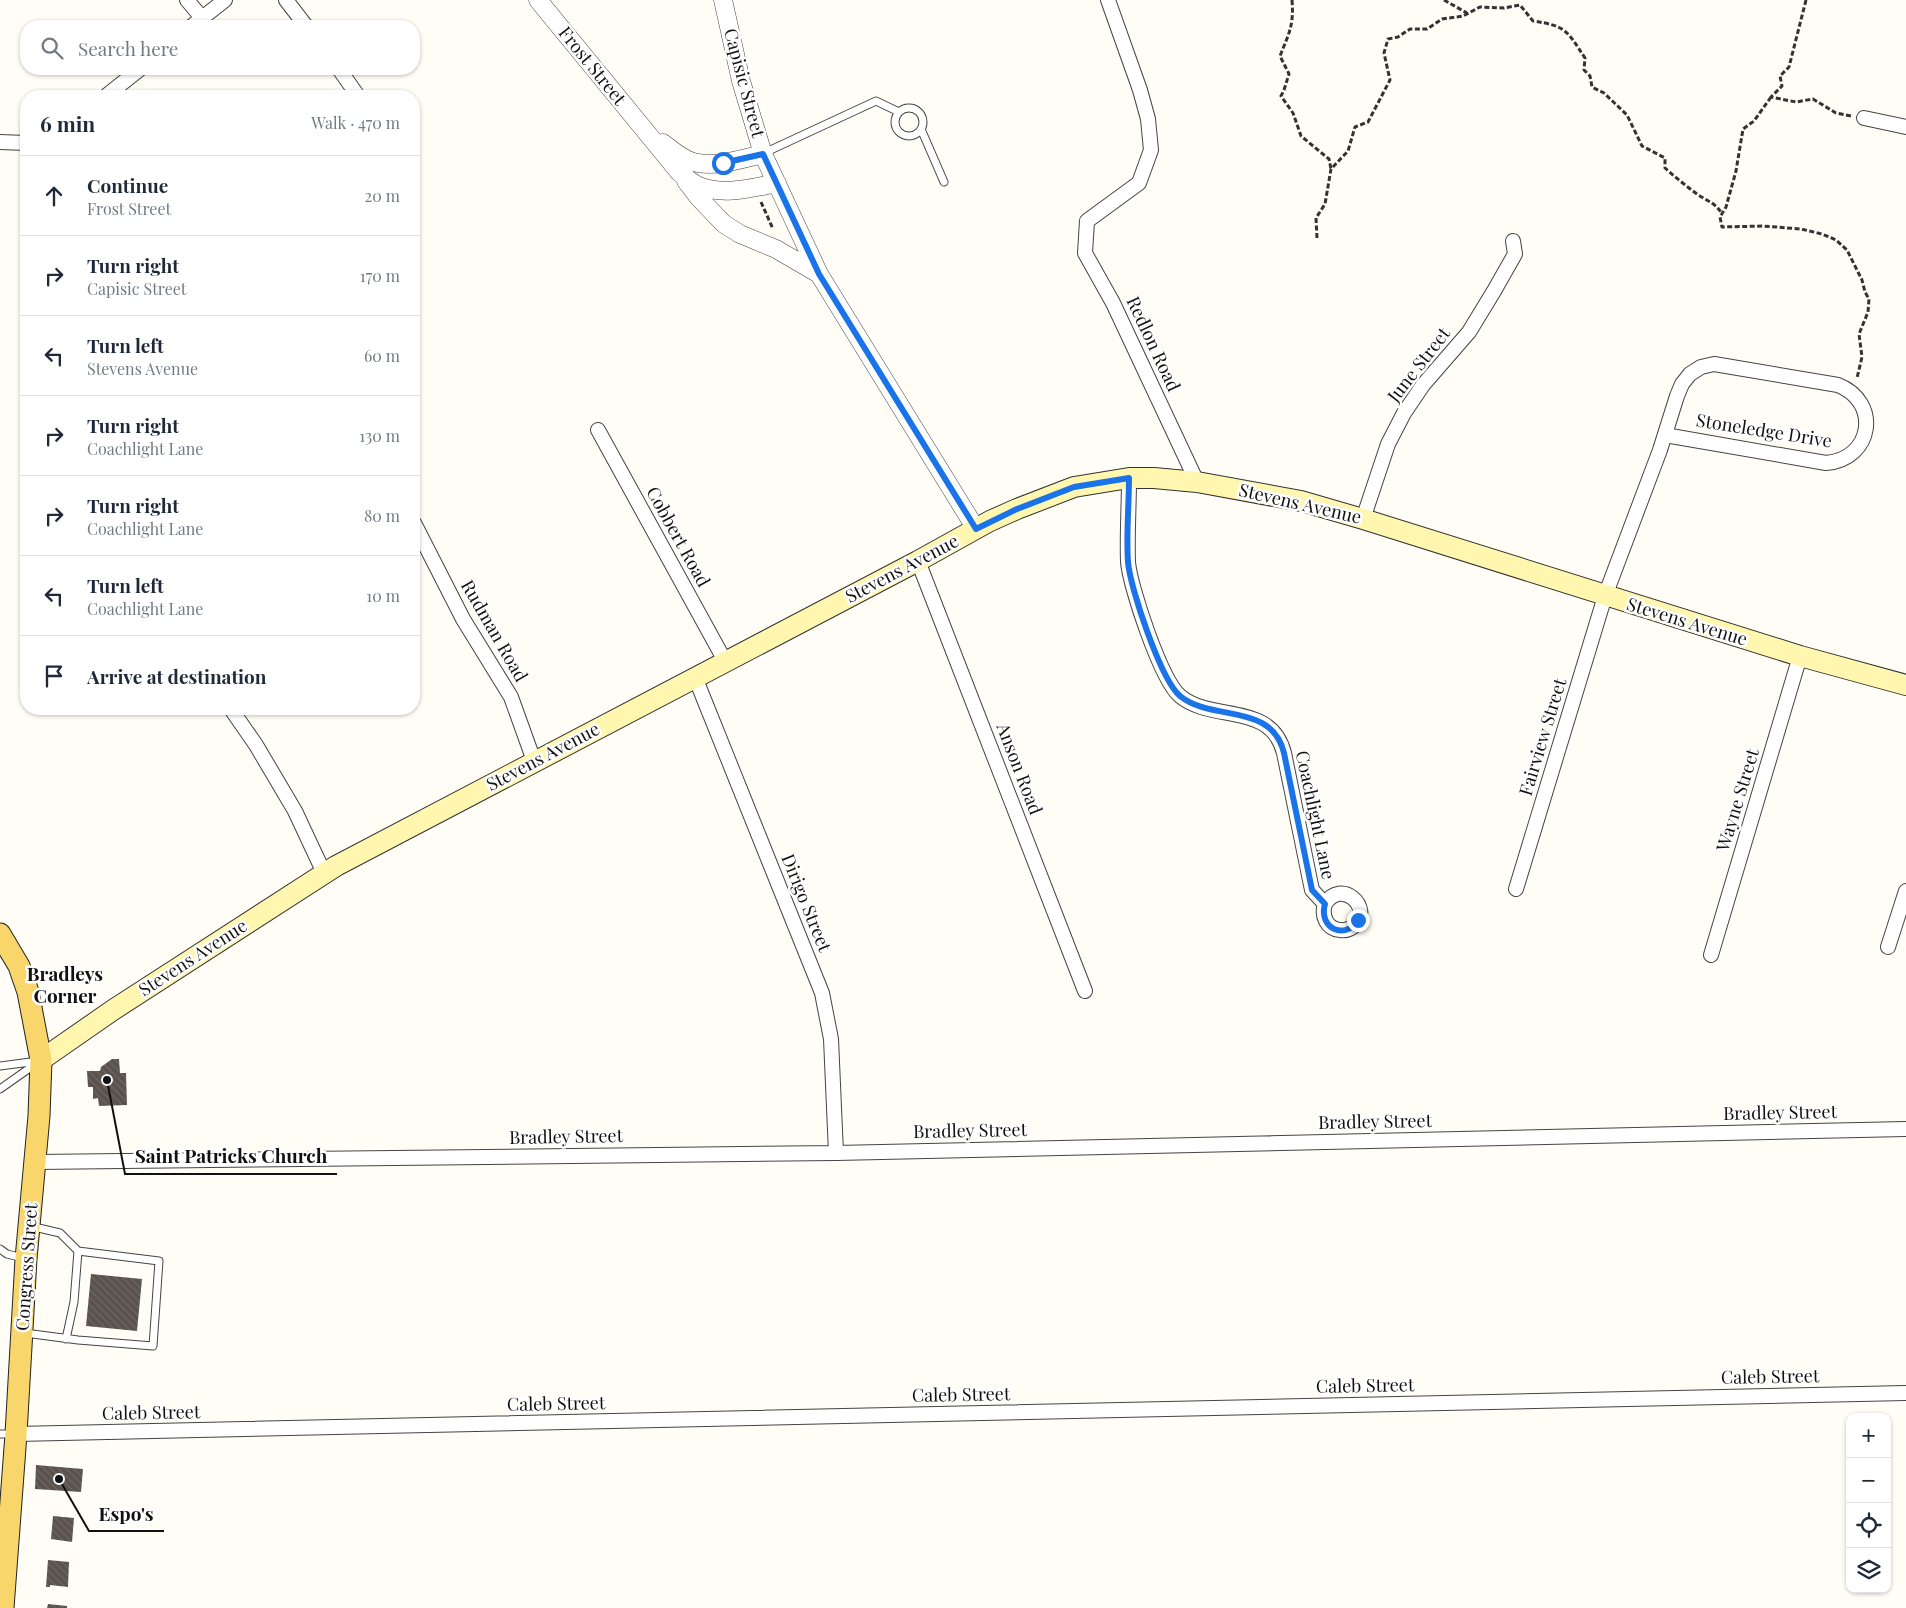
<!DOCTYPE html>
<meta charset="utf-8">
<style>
:root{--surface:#fff;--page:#f2f2f3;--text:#1f2937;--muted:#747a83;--line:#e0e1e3}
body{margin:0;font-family:"Playfair Display",serif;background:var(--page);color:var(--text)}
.controls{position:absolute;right:15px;bottom:15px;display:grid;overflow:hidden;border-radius:10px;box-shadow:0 1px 4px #0004}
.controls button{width:45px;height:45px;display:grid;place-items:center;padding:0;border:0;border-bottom:1px solid var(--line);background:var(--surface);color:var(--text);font:25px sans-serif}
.stop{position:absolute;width:15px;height:15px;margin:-11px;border:4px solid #1a73e8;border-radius:50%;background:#fff}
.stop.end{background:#1a73e8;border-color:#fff;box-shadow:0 1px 5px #0008}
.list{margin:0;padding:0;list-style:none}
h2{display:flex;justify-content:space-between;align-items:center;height:65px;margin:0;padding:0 20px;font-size:21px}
h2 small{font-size:16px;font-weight:400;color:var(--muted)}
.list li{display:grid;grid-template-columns:32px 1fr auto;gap:15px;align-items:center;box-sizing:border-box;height:80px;padding:0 20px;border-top:1px solid var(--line)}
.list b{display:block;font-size:19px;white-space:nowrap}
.list p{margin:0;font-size:16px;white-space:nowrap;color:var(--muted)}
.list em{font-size:16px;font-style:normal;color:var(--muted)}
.icon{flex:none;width:28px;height:28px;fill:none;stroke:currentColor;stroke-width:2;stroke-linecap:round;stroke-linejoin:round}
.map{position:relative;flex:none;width:1906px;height:1608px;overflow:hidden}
.search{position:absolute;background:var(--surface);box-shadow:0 1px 4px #0004;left:20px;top:20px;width:400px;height:55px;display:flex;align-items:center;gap:12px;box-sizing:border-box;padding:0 18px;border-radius:20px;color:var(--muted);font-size:19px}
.panel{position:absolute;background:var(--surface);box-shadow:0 1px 4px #0004;left:20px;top:90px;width:400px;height:625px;border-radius:20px}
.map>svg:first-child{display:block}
.building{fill:url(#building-back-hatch)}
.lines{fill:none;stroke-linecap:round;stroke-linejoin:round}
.service-casing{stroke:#444;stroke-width:9}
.minor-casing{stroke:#444;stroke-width:16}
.tertiary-casing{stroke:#444;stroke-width:19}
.secondary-casing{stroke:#333;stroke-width:22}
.primary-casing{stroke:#222;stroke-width:23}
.path{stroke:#333;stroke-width:3;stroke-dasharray:5 2.5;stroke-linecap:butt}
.service{stroke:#fff;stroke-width:7}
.minor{stroke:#fff;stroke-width:14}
.tertiary{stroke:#fff;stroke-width:18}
.secondary{stroke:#fff6b0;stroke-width:20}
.primary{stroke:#f9d66b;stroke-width:21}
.route{stroke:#1a73e8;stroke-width:6}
.labels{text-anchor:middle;stroke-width:5;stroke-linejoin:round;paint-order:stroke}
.street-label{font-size:18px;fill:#111;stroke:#fff}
.neighbourhood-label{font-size:19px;font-weight:bold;fill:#111;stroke:#fff}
.leader{fill:none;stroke:#111;stroke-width:2}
.callout-dot{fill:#111;stroke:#fff;stroke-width:2}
.callout-label{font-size:19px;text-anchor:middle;font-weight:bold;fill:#111;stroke:#fff;stroke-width:5;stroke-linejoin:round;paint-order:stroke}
</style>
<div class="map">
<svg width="1906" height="1608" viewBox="0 0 1906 1608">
<defs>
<pattern id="building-back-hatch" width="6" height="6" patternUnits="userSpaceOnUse" patternTransform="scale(1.25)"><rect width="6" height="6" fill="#5a524d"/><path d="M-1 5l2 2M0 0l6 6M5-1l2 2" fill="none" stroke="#6d6662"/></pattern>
</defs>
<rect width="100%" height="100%" fill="#fffdf5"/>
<path class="building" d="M 112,1059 L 119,1059 L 120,1073 L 126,1073 L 127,1105 L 99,1106 L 98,1098 L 93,1099 L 93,1087 L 88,1087 L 87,1071 L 100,1071 L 101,1067 Z
M 91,1274 L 142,1279 L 137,1331 L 86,1326 Z
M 36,1465 L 83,1469 L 81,1492 L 35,1489 Z
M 53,1516 L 74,1518 L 72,1542 L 51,1539 Z
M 48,1560 L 69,1562 L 68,1587 L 50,1585 L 50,1587 L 46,1587 Z
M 48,1604 L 67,1606 L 67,1608 L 47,1608 Z"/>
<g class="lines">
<defs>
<path id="service" d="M895 122a14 14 0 1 1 28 0a14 14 0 1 1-28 0Z
M 921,129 L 944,182
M 764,153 L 876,101 L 899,112
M 0,1066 L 38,1061
M 0,1089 L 37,1063
M 0,1249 L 7,1254 L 23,1258
M 25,1333 L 78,1340 L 153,1346 L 159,1261 L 78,1251 L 60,1233 L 30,1226
M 66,1339 L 74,1302 L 78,1251
M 0,1434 L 13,1434"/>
<path id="minor" d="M 187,0 L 202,18
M 286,0 L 306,26
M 1108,0 L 1140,90 L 1148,119 L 1151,150 L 1139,183 L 1087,221 L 1085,253 L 1113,303 L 1197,482
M 192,26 L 225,0
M 339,69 L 358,96
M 106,96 L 140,69
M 1864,118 L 1906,127
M 0,142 L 26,143
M 598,430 L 725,661
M 1129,478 C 1129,506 1127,534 1128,562 C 1130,587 1161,680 1180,696 C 1212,723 1271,701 1284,753 L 1312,890 L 1325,904 C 1321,916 1327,929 1340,930 C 1346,931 1351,929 1355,925 C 1373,907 1341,878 1325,904
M 1363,519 L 1388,444 L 1404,413 L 1423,385 L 1469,332 L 1494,291 L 1515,254 L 1513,241
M 414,523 L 463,619 L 511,697 L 534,761
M 918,561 L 1085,991
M 695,677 L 822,993 L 831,1039 L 836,1153
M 231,709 L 256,745 L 295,811 L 324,873
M 1516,889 L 1605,596 L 1660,450 L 1677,396 L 1682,384 L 1690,374 L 1701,367 L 1714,364 L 1838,385 C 1881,402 1873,459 1826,463 L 1665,435
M 1888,947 L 1906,891
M 1711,955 L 1800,656
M 35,1162 L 836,1153 L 1906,1129
M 16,1434 L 1906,1393"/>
<path id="tertiary" d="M 538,0 L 679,172 C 685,177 692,183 699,186 C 724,196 751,188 777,183
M 723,0 L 741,81 L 763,154 L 819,274 L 976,529
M 663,143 C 672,150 682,159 693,162 C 716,168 741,159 763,154
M 686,181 L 699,198 L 724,224 L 740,234 L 776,249 L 819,274"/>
<path id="secondary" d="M 41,1060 L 113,1010 L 336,866 L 918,561 L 990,521 L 1017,509 L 1074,487 L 1129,478 L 1154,478 L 1197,482 L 1301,501 L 1363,519 L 1800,656 L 1906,685"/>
<path id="primary" d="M 0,934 L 19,966 L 28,992 L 41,1060 L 39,1116 L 26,1259 L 16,1434 L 3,1608"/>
</defs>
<use href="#service" class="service-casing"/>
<use href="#minor" class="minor-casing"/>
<use href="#tertiary" class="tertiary-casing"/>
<use href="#secondary" class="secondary-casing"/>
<use href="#primary" class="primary-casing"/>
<path class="path" d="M 1292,0 C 1294,26 1289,33 1280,56 L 1289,74 L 1284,90 L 1281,96 L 1293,113 L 1301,136 L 1329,159 L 1331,169
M 1444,0 L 1467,13
M 1806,0 L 1789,67 L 1780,76 L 1782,86 L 1771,97 L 1796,102 L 1813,99 L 1836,113 L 1851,116
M 1771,97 L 1754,121 L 1743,129 L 1736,171 L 1726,207 L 1720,217 L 1722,227 L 1763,226 L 1801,229 L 1822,234 L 1836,240 L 1847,250 L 1862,280 L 1865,292 L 1869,299 L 1868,312 L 1859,334 L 1862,357 L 1857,378
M 761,202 L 773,229
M 1317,238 L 1316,218 L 1325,204 L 1331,169 L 1348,151 L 1355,127 L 1368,122 L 1390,80 L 1384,53 L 1388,39 L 1398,37 L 1410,29 L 1427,29 L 1442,19 L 1463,16 L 1480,7 L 1504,8 L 1520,5 L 1533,21 C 1567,26 1567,31 1585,58 L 1584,70 L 1590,76 L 1592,87 L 1604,93 L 1627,115 L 1642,146 L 1665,158 L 1665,168 C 1675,177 1686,186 1697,194 C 1707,201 1716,203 1722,214"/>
<use href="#service" class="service"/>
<use href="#minor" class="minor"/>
<use href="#tertiary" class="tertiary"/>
<use href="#secondary" class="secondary"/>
<use href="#primary" class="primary"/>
</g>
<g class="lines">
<path class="route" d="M 723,163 L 763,154 L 819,274 L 976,529 L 1017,509 L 1074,487 L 1129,478 C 1129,506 1126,534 1128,562 C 1130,588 1161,680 1180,696 C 1212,722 1272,702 1284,753 L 1312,890 L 1325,904 C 1318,928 1345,941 1358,920"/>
</g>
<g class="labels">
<g class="street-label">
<text transform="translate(592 66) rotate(51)" y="6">Frost Street</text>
<text transform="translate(744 83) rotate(75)" y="6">Capisic Street</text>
<text transform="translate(1153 344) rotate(65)" y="6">Redlon Road</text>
<text transform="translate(1419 365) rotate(-52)" y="6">June Street</text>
<text transform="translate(1764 431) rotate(9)" y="6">Stoneledge Drive</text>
<text transform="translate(1300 504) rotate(13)" y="6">Stevens Avenue</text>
<text transform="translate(678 537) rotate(61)" y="6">Cobbert Road</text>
<text transform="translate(902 569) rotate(-28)" y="6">Stevens Avenue</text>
<text transform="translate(1687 622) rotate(17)" y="6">Stevens Avenue</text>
<text transform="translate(494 631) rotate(60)" y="6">Rudman Road</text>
<text transform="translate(1543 737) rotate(-73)" y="6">Fairview Street</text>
<text transform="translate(543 757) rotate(-28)" y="6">Stevens Avenue</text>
<text transform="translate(1019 769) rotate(69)" y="6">Anson Road</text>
<text transform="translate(1738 800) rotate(-73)" y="6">Wayne Street</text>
<text transform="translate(1315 815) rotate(78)" y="6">Coachlight Lane</text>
<text transform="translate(806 903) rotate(68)" y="6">Dirigo Street</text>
<text transform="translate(193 958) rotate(-33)" y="6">Stevens Avenue</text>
<text transform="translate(1780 1113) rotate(-1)" y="6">Bradley Street</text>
<text transform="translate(1375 1122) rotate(-1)" y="6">Bradley Street</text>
<text transform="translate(970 1131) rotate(-1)" y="6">Bradley Street</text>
<text transform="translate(566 1137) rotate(-1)" y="6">Bradley Street</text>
<text transform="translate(27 1267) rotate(-86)" y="6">Congress Street</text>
<text transform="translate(1770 1377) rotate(-1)" y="6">Caleb Street</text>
<text transform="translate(1365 1386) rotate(-1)" y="6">Caleb Street</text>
<text transform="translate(961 1395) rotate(-1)" y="6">Caleb Street</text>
<text transform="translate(556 1404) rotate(-1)" y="6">Caleb Street</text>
<text transform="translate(151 1413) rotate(-1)" y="6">Caleb Street</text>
</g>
<g class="neighbourhood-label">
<text x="65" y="981">Bradleys<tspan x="65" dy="22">Corner</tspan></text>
</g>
</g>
<path class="leader" d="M107 1080L125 1174H337M59 1479L89 1531H164"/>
<g class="callout-dot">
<circle cx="107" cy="1080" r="5"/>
<circle cx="59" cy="1479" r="5"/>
</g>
<g class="callout-label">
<text x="231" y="1163">Saint Patricks Church</text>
<text x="126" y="1521">Espo's</text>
</g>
</svg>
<div class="controls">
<button>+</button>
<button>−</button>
<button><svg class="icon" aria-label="locate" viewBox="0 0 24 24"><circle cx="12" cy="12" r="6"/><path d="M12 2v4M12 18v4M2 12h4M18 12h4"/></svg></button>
<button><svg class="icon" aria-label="layers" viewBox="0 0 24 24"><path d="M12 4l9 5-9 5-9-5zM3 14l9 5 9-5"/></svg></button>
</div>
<div class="stop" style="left:723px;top:163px"></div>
<div class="stop end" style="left:1358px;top:920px"></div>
<div class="search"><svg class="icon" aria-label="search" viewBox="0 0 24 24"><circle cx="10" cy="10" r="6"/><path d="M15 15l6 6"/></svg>Search here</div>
<section class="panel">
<h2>6 min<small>Walk · 470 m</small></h2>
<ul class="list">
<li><svg class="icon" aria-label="ahead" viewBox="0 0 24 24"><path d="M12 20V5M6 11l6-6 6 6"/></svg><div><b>Continue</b><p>Frost Street</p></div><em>20 m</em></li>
<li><svg class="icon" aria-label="right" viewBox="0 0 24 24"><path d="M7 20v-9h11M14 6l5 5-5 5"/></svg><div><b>Turn right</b><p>Capisic Street</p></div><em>170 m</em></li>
<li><svg class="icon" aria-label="left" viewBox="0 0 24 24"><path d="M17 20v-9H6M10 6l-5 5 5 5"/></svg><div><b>Turn left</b><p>Stevens Avenue</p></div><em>60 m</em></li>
<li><svg class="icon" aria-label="right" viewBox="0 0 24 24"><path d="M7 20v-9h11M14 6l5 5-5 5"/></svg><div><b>Turn right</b><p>Coachlight Lane</p></div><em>130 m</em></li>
<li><svg class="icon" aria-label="right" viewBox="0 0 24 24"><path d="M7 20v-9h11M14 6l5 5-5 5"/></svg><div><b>Turn right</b><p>Coachlight Lane</p></div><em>80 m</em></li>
<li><svg class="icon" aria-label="left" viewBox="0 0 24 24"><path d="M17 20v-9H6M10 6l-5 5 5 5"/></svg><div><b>Turn left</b><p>Coachlight Lane</p></div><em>10 m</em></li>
<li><svg class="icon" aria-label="arrive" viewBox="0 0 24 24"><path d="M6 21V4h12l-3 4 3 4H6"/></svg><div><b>Arrive at destination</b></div></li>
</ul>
</section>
</div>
